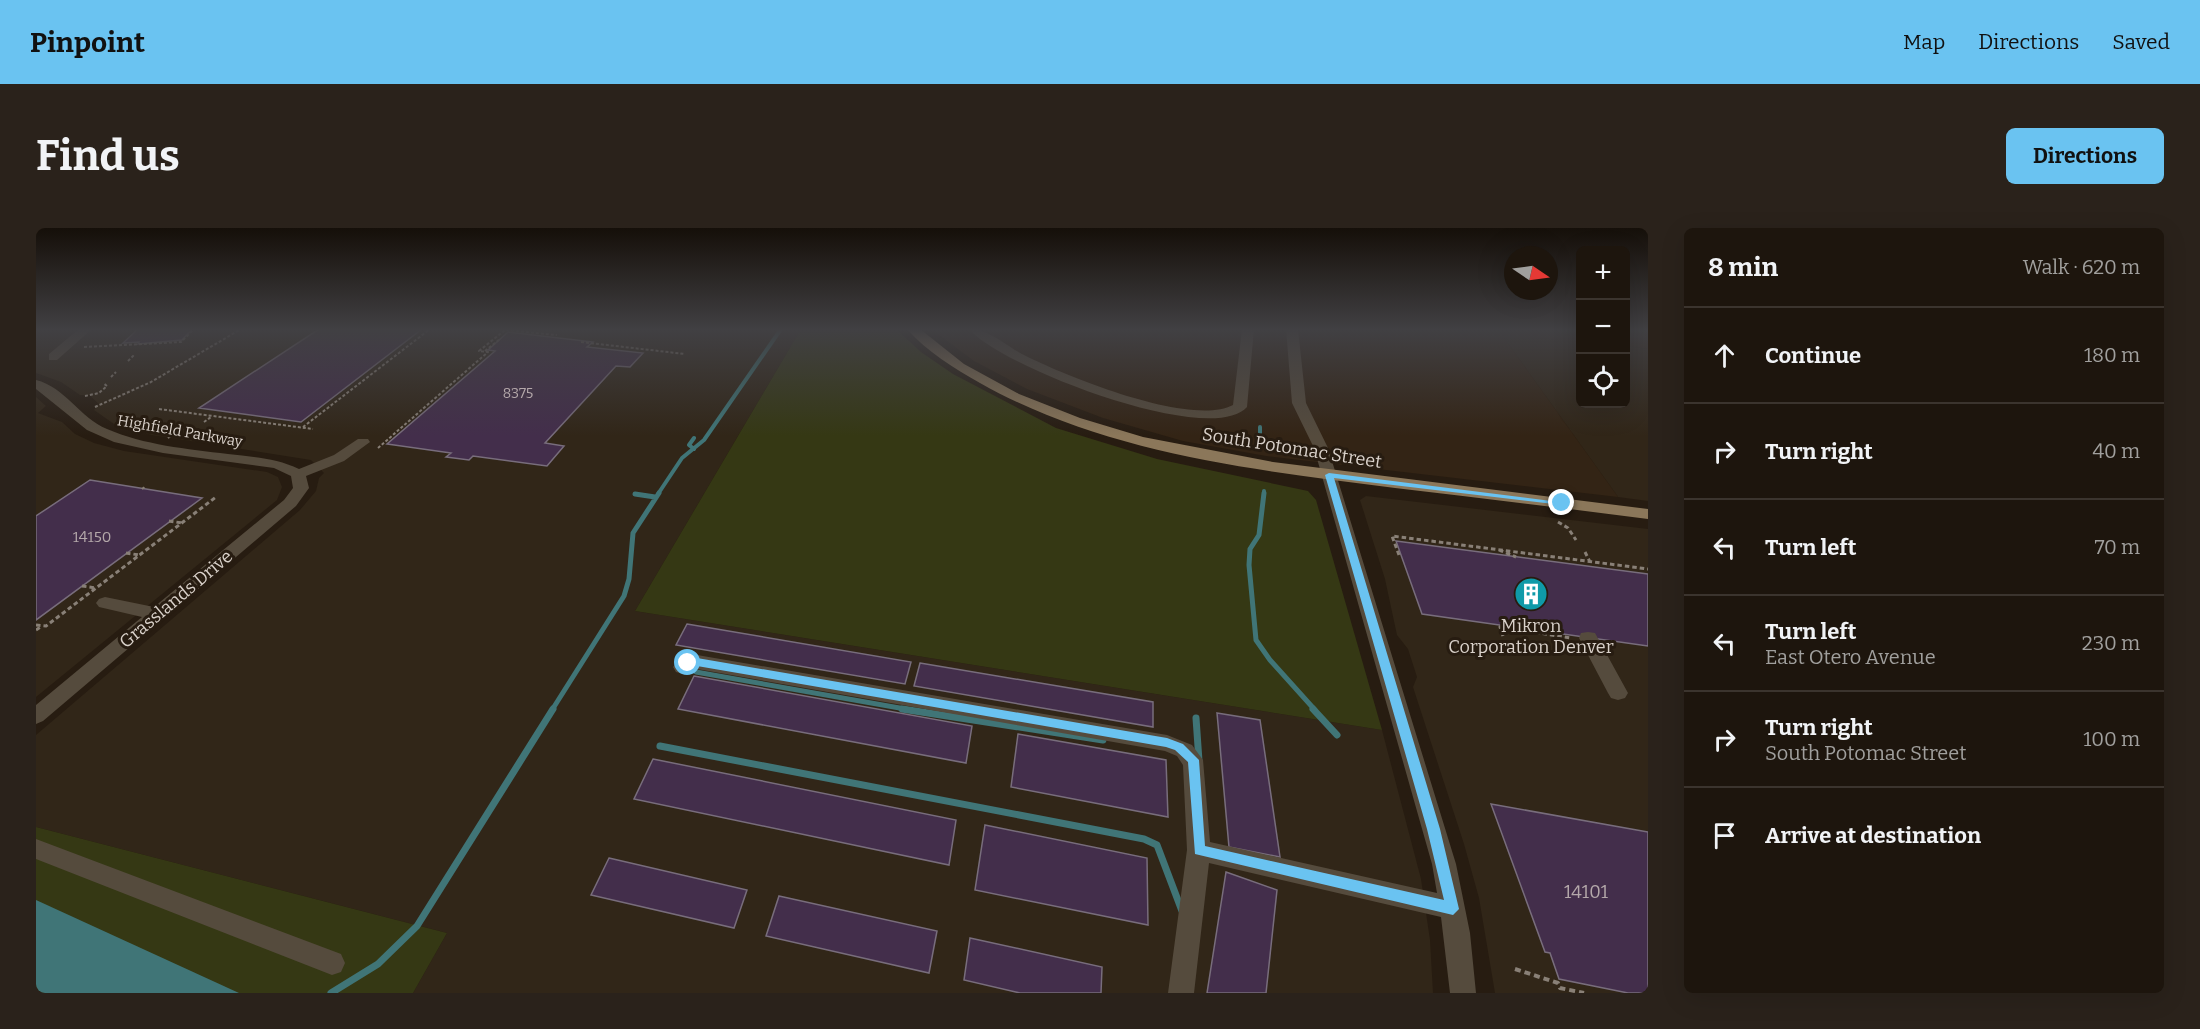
<!DOCTYPE html>
<meta charset="utf-8">
<style>
:root{--surface:#1d150d;--page:#2a221b;--text:#f1f3f6;--muted:#a09f9d;--line:#3b342e;--accent:#6ac3f1}
body{margin:0;font-family:Bitter,serif;background:var(--page);color:var(--text)}
.controls{position:absolute;right:18px;top:18px;display:grid;overflow:hidden;border-radius:9px;box-shadow:0 6px 24px #0002}
.controls button{width:54px;height:54px;display:grid;place-items:center;padding:0;border:0;border-bottom:2px solid var(--line);background:var(--surface);color:var(--text);font:30px sans-serif}
.compass{position:absolute;left:1468px;top:18px;width:54px;height:54px;border-radius:50%;background:var(--surface);box-shadow:0 6px 24px #0002;rotate:103deg}
.stop{position:absolute;width:18px;height:18px;margin:-14px;border:4px solid #6ac3f1;border-radius:50%;background:#fff}
.stop.end{background:#6ac3f1;border-color:#fff;box-shadow:0 2px 6px #0008}
.list{margin:0;padding:0;list-style:none}
h2{display:flex;justify-content:space-between;align-items:center;height:78px;margin:0;padding:0 24px;font-size:26px}
h2 small{font-size:20px;font-weight:400;color:var(--muted)}
.list li{display:grid;grid-template-columns:39px 1fr auto;gap:18px;align-items:center;box-sizing:border-box;height:96px;padding:0 24px;border-top:2px solid var(--line)}
.list b{display:block;font-size:22px;white-space:nowrap}
.list p{margin:0;font-size:20px;white-space:nowrap;color:var(--muted)}
.list em{font-size:20px;font-style:normal;color:var(--muted)}
.icon{flex:none;width:33px;height:33px;fill:none;stroke:currentColor;stroke-width:2;stroke-linecap:round;stroke-linejoin:round}
.map{position:relative;flex:none;width:1612px;height:765px;overflow:hidden;border-radius:9px}
header{display:flex;align-items:center;gap:36px;box-sizing:border-box;height:84px;padding:0 30px;background:var(--accent);color:#111}
header strong{font-size:28px}
nav{display:flex;gap:33px;margin-inline-start:auto;font-size:21px}
.intro{display:flex;align-items:center;justify-content:space-between;box-sizing:border-box;height:144px;padding:0 36px}
h1{margin:0;font-size:42px}
.button{padding:15px 27px;border-radius:9px;background:var(--accent);color:#111;font-size:21px;font-weight:700}
main{display:flex;gap:36px;padding:0 36px}
aside{flex:1;background:var(--surface);border-radius:9px;box-shadow:0 6px 24px #0002}
.map>svg:first-child{display:block}
.commercial{fill:#312618}
.built{fill:#332415}
.green{fill:#353814}
.water{fill:#407577}
.lines{fill:none;stroke-linecap:round;stroke-linejoin:round}
.stream-far2{stroke:#407577;stroke-width:4}
.stream-far1{stroke:#407577;stroke-width:5}
.stream{stroke:#407577;stroke-width:7}
.building{fill:#432e4b;stroke:#786d7c;stroke-width:1.5}
.path-far2{stroke:#898077;stroke-width:2;stroke-dasharray:3 2;stroke-linecap:butt}
.path-far1{stroke:#898077;stroke-width:3;stroke-dasharray:4.5 3;stroke-linecap:butt}
.path{stroke:#898077;stroke-width:4;stroke-dasharray:6 4;stroke-linecap:butt}
.minor{fill:#554b3d;fill-rule:evenodd}
.major{fill:#8b775a;fill-rule:evenodd}
.route{fill:#6ac3f1}
.labels{text-anchor:middle;stroke-width:6;stroke-linejoin:round;paint-order:stroke}
.far-number-label{font-size:14px;fill:#b4a8aa}
.far-street-label{font-size:15px;fill:#d9d1ca;stroke:#271c11}
.number-label{font-size:15px;fill:#b4a8aa}
.street-label{font-size:18px;fill:#d9d1ca;stroke:#271c11}
.poi-label{font-size:18px;fill:#d9d1ca;stroke:#271c11}
.near-number-label{font-size:18px;fill:#b4a8aa}
</style>
<header>
<strong>Pinpoint</strong>
<nav><a>Map</a><a>Directions</a><a>Saved</a></nav>
</header>
<div class="intro"><h1>Find us</h1><a class="button">Directions</a></div>
<main>
<div class="map">
<svg width="1612" height="765" viewBox="0 0 1612 765">
<rect width="100%" height="100%" fill="#271c11"/>
<path class="commercial" d="M 0,101 L 765,101 L 599,383 L 1346,502 L 1385,651 L 1394,712 L 1397,765 L 377,765 L 411,705 L 0,599 L 0,507 L 264,282 L 280,263 L 283,250 L 288,245 L 275,232 L 116,207 L 78,196 L 58,182 L 63,176 L 53,167 L 44,167 L 25,154 L 0,145 Z
M 1465,106 L 1544,114 L 1544,176 L 1590,176 L 1590,118 L 1612,121 L 1612,273 L 1582,269 Z
M 0,169 L 10,178 L 2,185 L 26,194 L 39,206 L 58,215 L 88,223 L 231,244 L 242,249 L 246,259 L 241,272 L 0,469 Z
M 1330,268 L 1612,301 L 1612,765 L 1459,765 L 1443,670 L 1428,616 L 1377,459 L 1381,449 L 1372,421 L 1361,407 L 1349,351 L 1324,272 Z"/>
<path class="built" d="M 895,101 L 1544,101 L 1544,114 L 1466,107 L 1582,269 L 1230,228 L 1147,213 L 1067,190 L 991,161 L 938,133 Z
M 1590,101 L 1612,101 L 1612,121 L 1590,118 Z"/>
<path class="green" d="M 765,101 L 860,101 L 885,124 L 917,146 L 1020,200 L 1121,231 L 1272,263 L 1280,272 L 1346,502 L 599,383 Z
M 0,599 L 411,705 L 377,765 L 0,765 Z"/>
<path class="water" d="M 0,672 L 203,765 L 0,765 Z"/>
<g class="lines">
<path class="stream-far2" d="M 1224,199 L 1224,205
M 658,210 L 653,217 L 658,221
M 622,266 L 646,230 L 668,212 L 745,101
M 1228,266 L 1228,263"/>
<path class="stream-far1" d="M 1228,265 L 1223,307 L 1214,321 L 1213,337 L 1220,412 L 1234,432 L 1279,482
M 599,266 L 619,269
M 660,444 L 875,482
M 516,482 L 588,368 L 593,351 L 597,305 L 623,265"/>
<path class="stream" d="M 866,481 L 1067,512
M 1277,481 L 1301,507
M 1160,490 L 1163,533
M 624,518 L 1108,611 L 1121,617 L 1146,683
M 295,765 L 342,736 L 381,698 L 517,481"/>
</g>
<path class="building" d="M 102,101 L 156,101 L 146,112 L 102,116 L 103,114 L 87,115 Z
M 283,101 L 386,101 L 265,194 L 163,180 Z
M 472,104 L 557,114 L 551,119 L 607,125 L 594,139 L 580,138 L 509,215 L 528,218 L 511,238 L 437,228 L 433,232 L 410,229 L 415,225 L 351,216 L 459,123 L 452,122 Z
M 54,252 L 166,270 L 0,392 L 0,288 Z
M 1360,313 L 1612,346 L 1612,418 L 1386,386 Z
M 651,396 L 875,434 L 869,456 L 640,417 Z
M 884,435 L 1117,474 L 1117,499 L 878,458 Z
M 658,448 L 936,498 L 930,535 L 642,481 Z
M 1181,485 L 1224,492 L 1244,629 L 1193,619 Z
M 982,506 L 1130,532 L 1132,589 L 975,559 Z
M 617,531 L 920,592 L 913,637 L 598,571 Z
M 1455,576 L 1612,604 L 1612,765 L 1592,765 L 1523,751 L 1514,725 L 1509,724 Z
M 949,597 L 1111,630 L 1112,697 L 939,662 Z
M 573,630 L 711,662 L 698,700 L 555,667 Z
M 1190,644 L 1241,662 L 1230,765 L 1171,765 Z
M 743,668 L 901,703 L 893,745 L 730,708 Z
M 934,710 L 1066,739 L 1065,765 L 984,765 L 928,752 Z"/>
<g class="lines">
<path class="path-far2" d="M 470,102 L 521,107
M 545,114 L 649,126
M 48,119 L 145,114 L 158,101
M 449,123 L 464,111
M 92,133 L 98,127
M 75,149 L 80,144
M 49,168 L 63,165 L 71,158 L 67,155
M 59,179 L 115,154 L 205,101
M 123,181 L 277,201
M 168,194 L 175,189
M 267,199 L 394,101
M 132,210 L 145,201 L 157,202
M 342,220 L 452,124 L 443,123 L 469,102
M 106,261 L 110,258"/>
<path class="path-far1" d="M 133,293 L 146,295
M 1522,294 L 1532,300 L 1540,312
M 1463,322 L 1480,329
M 1549,324 L 1554,334
M 90,325 L 103,327
M 1363,327 L 1356,308 L 1612,341
M 46,358 L 60,360
M 0,397 L 10,398 L 180,269
M 0,402 L 6,398
M 1467,408 L 1464,399 L 1535,410"/>
<path class="path" d="M 1479,741 L 1522,755 L 1524,760 L 1548,765"/>
<path class="minor" d="M 43,101 L 56,101 L 21,132 L 13,132 L 13,126 Z
M 933,101 C 954,101 971,119 990,128 C 1032,149 1155,199 1197,177 L 1206,101 L 1218,101 L 1211,179 C 1175,220 965,139 933,101 Z
M 1250,101 L 1262,101 L 1270,175 L 1292,220 L 1420,636 L 1434,705 L 1440,765 L 1414,765 L 1405,689 L 1173,635 L 1158,765 L 1132,765 L 1151,622 L 1147,537 L 1141,528 L 1129,523 L 661,441 L 647,446 L 640,444 L 637,439 L 645,430 L 661,427 L 1131,507 L 1156,517 L 1167,532 L 1174,614 L 1401,665 L 1396,636 L 1278,220 L 1256,175 Z
M 0,152 C 29,159 44,190 71,201 C 108,217 151,221 192,226 C 216,229 240,230 263,241 L 298,227 L 322,211 L 332,211 L 334,214 L 308,233 L 270,248 L 273,260 L 260,278 L 7,493 L 0,496 L 0,477 L 106,389 L 63,379 L 60,375 L 63,371 L 69,369 L 118,379 L 248,272 L 257,260 L 255,248 L 238,240 L 127,225 L 78,214 L 51,202 L 0,161 Z
M 1552,404 L 1559,405 L 1592,465 L 1589,470 L 1582,472 L 1575,470 L 1572,465 L 1543,410 L 1545,405 Z
M 0,611 L 305,726 L 309,735 L 305,744 L 296,747 L 0,631 Z"/>
<path class="major" d="M 871,101 L 884,101 L 928,136 L 983,166 L 1044,190 L 1107,209 L 1237,234 L 1612,281 L 1612,291 C 1528,280 1444,270 1359,260 C 1219,242 1070,226 944,155 C 919,141 890,123 871,101 Z"/>
</g>
<linearGradient id="sky" x2="0" y2="1"><stop stop-color="#150f09"/><stop offset="0.49" stop-color="#414043"/><stop offset="1" stop-color="#414043" stop-opacity="0"/></linearGradient>
<rect width="1612" height="208" fill="url(#sky)"/>
<path class="route" d="M 1293,245 L 1531,275 L 1526,277 L 1298,250 L 1404,601 L 1423,681 L 1417,687 L 1159,626 L 1152,534 L 1139,522 L 1130,519 L 661,438 L 652,439 L 647,435 L 661,430 L 1131,510 L 1147,516 L 1163,532 L 1169,618 L 1408,672 L 1391,601 L 1289,247 Z"/>
<defs>
<symbol id="building-disc" viewBox="-11 -11 22 22"><circle r="9.5" fill="#0f9aa8" stroke="#271c11"/><path d="M-4-6H4V6H1V3H-1V6H-4ZM-2.5-4.3h1.7v1.8h-1.7ZM.8-4.3h1.7v1.8H.8ZM-2.5-1h1.7V.8h-1.7ZM.8-1h1.7V.8H.8Z" fill="#fff"/></symbol>
</defs>
<g fill-rule="evenodd">
<use href="#building-disc" x="1476" y="347" width="38" height="38"/>
</g>
<g class="labels">
<g class="far-number-label">
<text x="482" y="170">8375</text>
</g>
<g class="far-street-label">
<text transform="translate(144 203) rotate(10)" y="5">Highfield Parkway</text>
</g>
<g class="number-label">
<text x="56" y="314">14150</text>
</g>
<g class="street-label">
<text transform="translate(1256 220) rotate(9)" y="6">South Potomac Street</text>
<text transform="translate(140 371) rotate(-40)" y="6">Grasslands Drive</text>
</g>
<g class="poi-label">
<text x="1495" y="404">Mikron<tspan x="1495" dy="21">Corporation Denver</tspan></text>
</g>
<g class="near-number-label">
<text x="1550" y="670">14101</text>
</g>
</g>
</svg>
<div class="controls">
<button>+</button>
<button>−</button>
<button><svg class="icon" aria-label="locate" viewBox="0 0 24 24"><circle cx="12" cy="12" r="6"/><path d="M12 2v4M12 18v4M2 12h4M18 12h4"/></svg></button>
</div>
<svg class="compass" viewBox="-18 -18 36 36"><path d="M0-13l5 13h-10z" fill="#e53935"/><path d="M0 13l5-13h-10z" fill="#a09f9d"/></svg>
<div class="stop" style="left:652px;top:435px"></div>
<div class="stop end" style="left:1526px;top:275px"></div>
</div>
<aside>
<h2>8 min<small>Walk · 620 m</small></h2>
<ul class="list">
<li><svg class="icon" aria-label="ahead" viewBox="0 0 24 24"><path d="M12 20V5M6 11l6-6 6 6"/></svg><div><b>Continue</b></div><em>180 m</em></li>
<li><svg class="icon" aria-label="right" viewBox="0 0 24 24"><path d="M7 20v-9h11M14 6l5 5-5 5"/></svg><div><b>Turn right</b></div><em>40 m</em></li>
<li><svg class="icon" aria-label="left" viewBox="0 0 24 24"><path d="M17 20v-9H6M10 6l-5 5 5 5"/></svg><div><b>Turn left</b></div><em>70 m</em></li>
<li><svg class="icon" aria-label="left" viewBox="0 0 24 24"><path d="M17 20v-9H6M10 6l-5 5 5 5"/></svg><div><b>Turn left</b><p>East Otero Avenue</p></div><em>230 m</em></li>
<li><svg class="icon" aria-label="right" viewBox="0 0 24 24"><path d="M7 20v-9h11M14 6l5 5-5 5"/></svg><div><b>Turn right</b><p>South Potomac Street</p></div><em>100 m</em></li>
<li><svg class="icon" aria-label="arrive" viewBox="0 0 24 24"><path d="M6 21V4h12l-3 4 3 4H6"/></svg><div><b>Arrive at destination</b></div></li>
</ul>
</aside>
</main>
